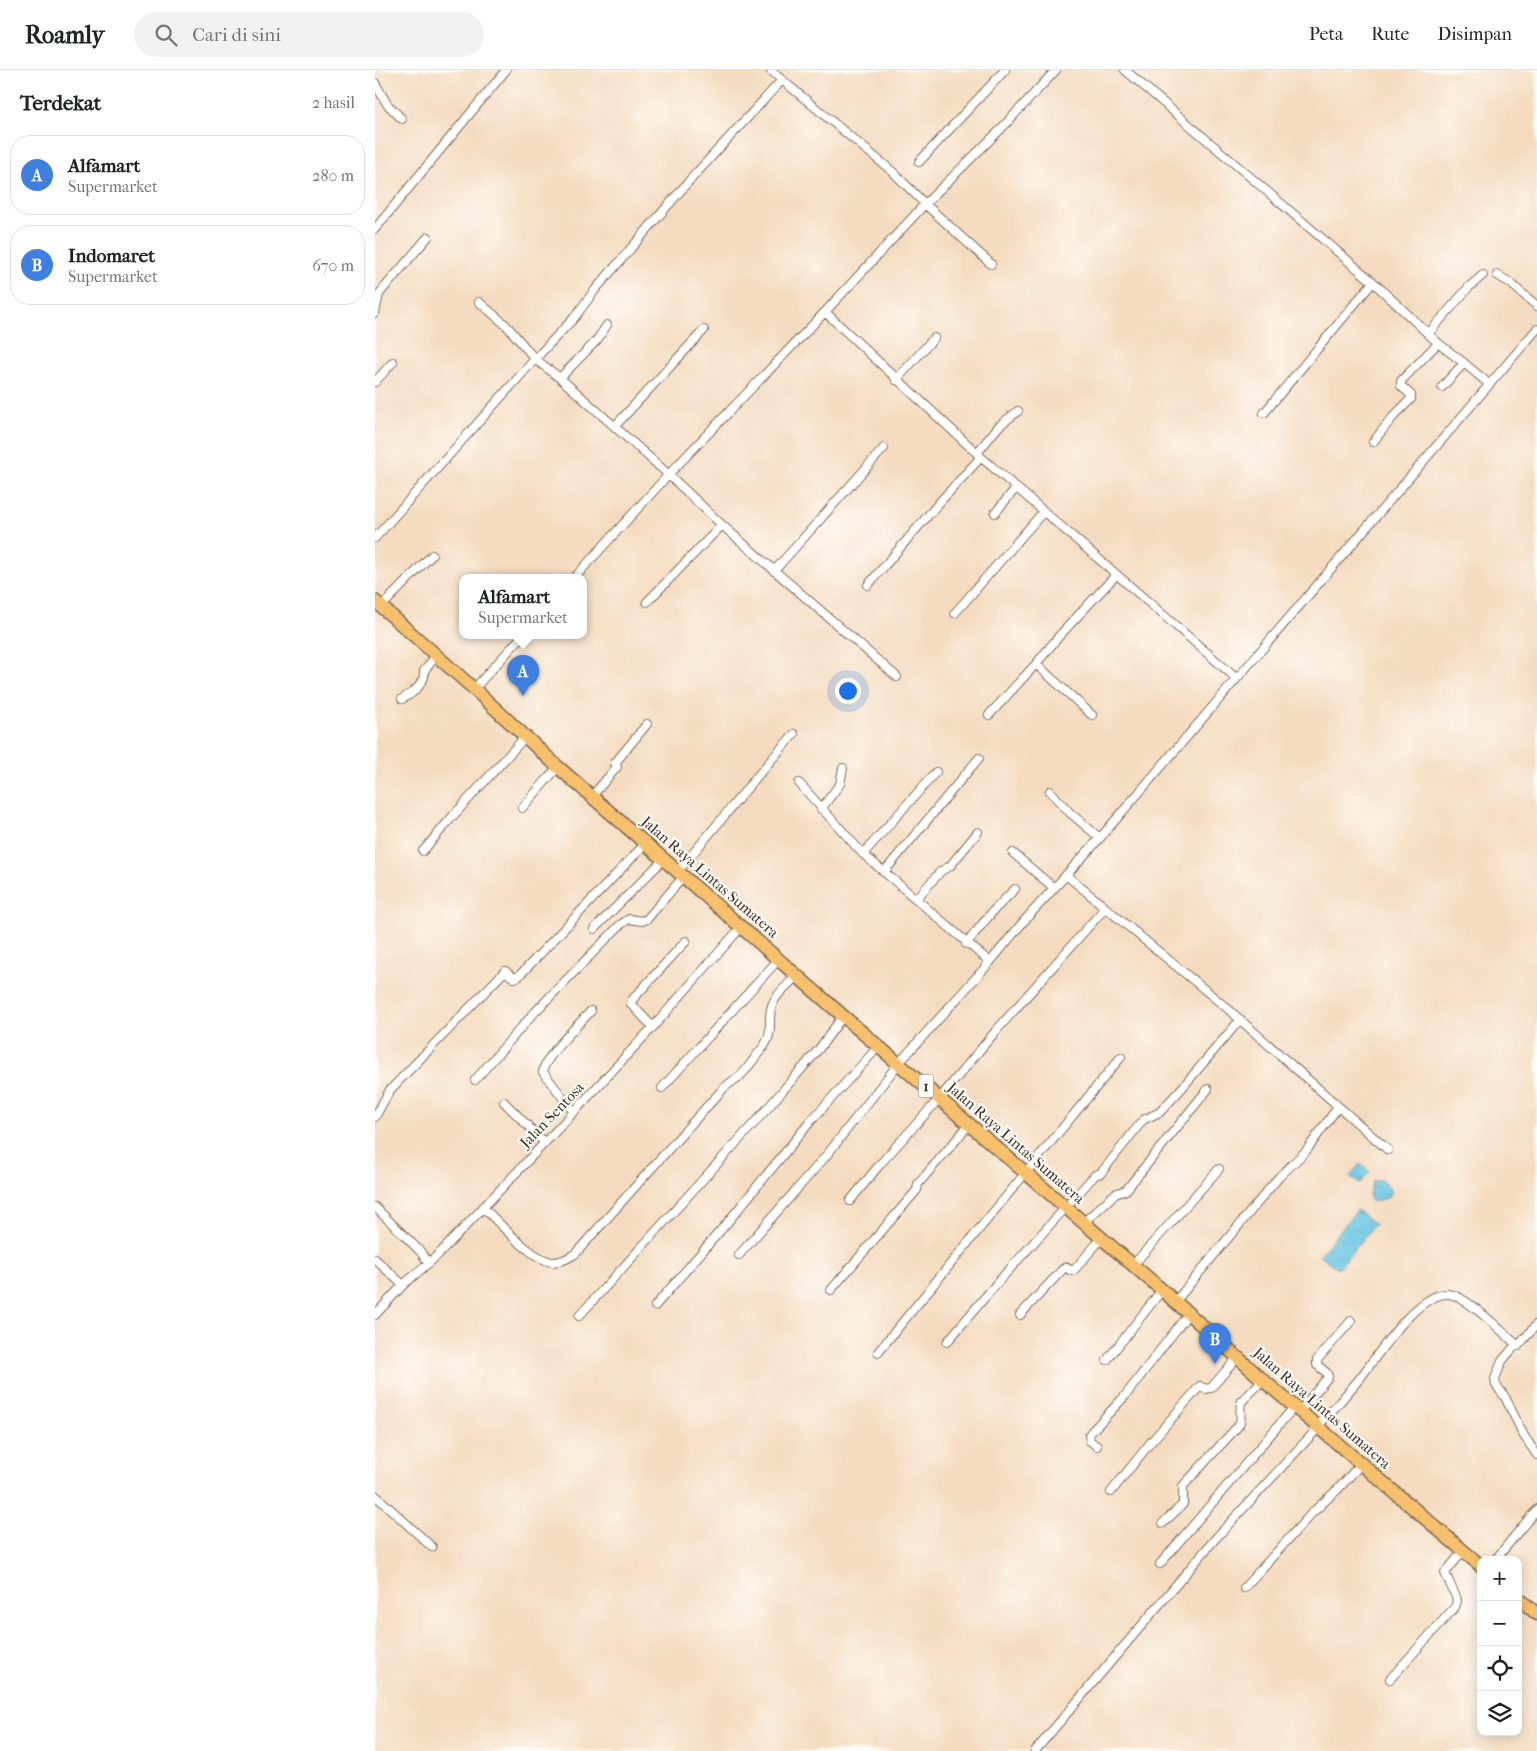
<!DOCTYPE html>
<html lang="id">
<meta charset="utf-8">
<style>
:root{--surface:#fff;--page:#f2f2f2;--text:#202124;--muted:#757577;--line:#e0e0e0;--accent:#2563eb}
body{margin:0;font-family:"IM FELL French Canon",serif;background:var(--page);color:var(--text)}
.controls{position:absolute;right:15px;bottom:15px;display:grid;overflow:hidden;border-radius:10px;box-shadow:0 2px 12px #0003}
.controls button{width:45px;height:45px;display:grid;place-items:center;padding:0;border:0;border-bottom:1px solid var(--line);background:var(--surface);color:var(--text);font:25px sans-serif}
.you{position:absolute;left:472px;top:620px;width:18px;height:18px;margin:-12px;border:4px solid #fff;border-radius:50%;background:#1a73e8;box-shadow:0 0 0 8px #1a73e833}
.badge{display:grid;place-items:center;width:32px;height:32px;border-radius:50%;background:var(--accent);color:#fff;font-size:16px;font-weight:700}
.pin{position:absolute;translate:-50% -41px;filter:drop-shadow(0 1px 2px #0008)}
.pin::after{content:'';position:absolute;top:26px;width:18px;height:15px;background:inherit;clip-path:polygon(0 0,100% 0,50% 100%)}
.popup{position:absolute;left:84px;top:504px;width:128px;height:65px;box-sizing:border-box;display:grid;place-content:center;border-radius:10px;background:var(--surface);filter:drop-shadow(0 1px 4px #0005);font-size:16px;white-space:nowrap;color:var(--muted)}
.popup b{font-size:19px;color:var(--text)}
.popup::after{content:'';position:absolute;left:50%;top:100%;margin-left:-10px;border:10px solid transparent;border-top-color:var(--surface)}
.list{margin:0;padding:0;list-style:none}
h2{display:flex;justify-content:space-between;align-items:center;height:65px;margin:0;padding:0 20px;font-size:21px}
h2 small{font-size:16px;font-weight:400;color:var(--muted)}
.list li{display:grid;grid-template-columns:32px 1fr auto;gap:15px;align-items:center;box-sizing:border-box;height:80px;margin:0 10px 10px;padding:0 10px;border:1px solid var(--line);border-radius:20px}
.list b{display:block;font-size:19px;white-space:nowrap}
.list p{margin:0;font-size:16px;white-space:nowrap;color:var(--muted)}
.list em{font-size:16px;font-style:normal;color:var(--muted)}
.icon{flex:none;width:28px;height:28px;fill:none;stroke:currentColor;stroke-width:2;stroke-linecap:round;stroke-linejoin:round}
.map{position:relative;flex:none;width:1162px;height:1681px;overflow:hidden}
header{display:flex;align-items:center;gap:30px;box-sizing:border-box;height:70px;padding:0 25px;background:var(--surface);border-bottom:1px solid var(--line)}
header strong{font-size:24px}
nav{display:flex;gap:28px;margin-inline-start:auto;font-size:18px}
.search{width:350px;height:45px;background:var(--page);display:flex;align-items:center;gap:12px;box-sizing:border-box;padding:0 18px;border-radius:28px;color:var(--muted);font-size:19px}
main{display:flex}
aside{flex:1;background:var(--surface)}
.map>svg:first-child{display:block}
.water{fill:url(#water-ripples);stroke:#507881}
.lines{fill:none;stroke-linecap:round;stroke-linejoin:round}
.minor-casing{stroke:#7c6857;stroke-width:10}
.trunk-casing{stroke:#7c6857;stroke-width:15}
.minor{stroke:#fff;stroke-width:8}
.trunk{stroke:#f7c06c;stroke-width:12}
.labels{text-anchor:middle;stroke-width:4.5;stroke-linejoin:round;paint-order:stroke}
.shield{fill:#fdfcf7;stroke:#75695f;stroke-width:1}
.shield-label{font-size:14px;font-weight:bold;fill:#3b2a1e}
.street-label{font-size:15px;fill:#3b2a1e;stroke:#fdfcf7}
</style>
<header>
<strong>Roamly</strong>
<div class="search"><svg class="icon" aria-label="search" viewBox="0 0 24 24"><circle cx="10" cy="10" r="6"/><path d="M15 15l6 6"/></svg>Cari di sini</div>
<nav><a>Peta</a><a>Rute</a><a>Disimpan</a></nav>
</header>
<main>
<aside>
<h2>Terdekat<small>2 hasil</small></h2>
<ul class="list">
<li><span class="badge" style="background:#3f7fe0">A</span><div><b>Alfamart</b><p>Supermarket</p></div><em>280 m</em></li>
<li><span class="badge" style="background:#3f7fe0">B</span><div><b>Indomaret</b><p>Supermarket</p></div><em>670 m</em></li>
</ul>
</aside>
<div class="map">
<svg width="1162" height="1681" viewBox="0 0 1162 1681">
<defs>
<pattern id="water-ripples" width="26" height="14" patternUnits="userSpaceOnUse" patternTransform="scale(1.25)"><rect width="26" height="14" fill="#66c5e4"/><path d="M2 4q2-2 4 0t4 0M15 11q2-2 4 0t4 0" fill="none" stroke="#59a9c3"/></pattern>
</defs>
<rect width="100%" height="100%" fill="#fdfcf7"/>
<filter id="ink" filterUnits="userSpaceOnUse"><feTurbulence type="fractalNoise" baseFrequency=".02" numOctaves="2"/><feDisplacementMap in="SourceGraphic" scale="10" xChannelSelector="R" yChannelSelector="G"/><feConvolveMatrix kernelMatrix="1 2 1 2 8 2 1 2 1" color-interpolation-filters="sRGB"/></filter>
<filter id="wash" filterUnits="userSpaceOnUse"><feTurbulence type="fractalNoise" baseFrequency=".0096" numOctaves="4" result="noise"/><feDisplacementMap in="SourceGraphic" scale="20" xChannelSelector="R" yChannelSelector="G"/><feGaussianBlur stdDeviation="1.12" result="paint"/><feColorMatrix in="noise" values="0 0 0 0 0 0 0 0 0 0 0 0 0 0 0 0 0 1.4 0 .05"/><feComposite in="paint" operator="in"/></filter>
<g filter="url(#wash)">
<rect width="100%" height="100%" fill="#f5dcc0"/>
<path class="water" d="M 985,1094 L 995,1102 L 984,1114 L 975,1106 Z
M 1006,1110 L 1015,1119 L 1015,1124 L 1012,1128 L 997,1132 L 994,1124 L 998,1111 Z
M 982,1140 L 1000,1154 L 963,1199 L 945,1185 Z"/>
</g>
<g filter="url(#ink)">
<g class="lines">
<defs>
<path id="minor" d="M 395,0 L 518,102 L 550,134 L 616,194
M 750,0 L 998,212 L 1063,273 L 1089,293 L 1114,314
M 0,13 L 12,34 L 27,49
M 544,92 L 630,0
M 0,159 L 131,0
M 1122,205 L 1134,212 L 1162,236
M 104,232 L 132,256 L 160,289 L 185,308 L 294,405 L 347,455 L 522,607
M 450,242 L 606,387 L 861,608
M 0,243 L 4,224 L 53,167
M 1053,264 L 1094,217 L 1108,205
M 185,308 L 222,270 L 232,255
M 521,310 L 559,268
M 0,312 L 18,292
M 1067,317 L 1089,293
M 889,343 L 998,212
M 240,356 L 329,260
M 998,372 L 1018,347 L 1036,329 L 1036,325 L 1026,316 L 1026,311 L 1063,273
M 602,383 L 624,356 L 643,341
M 620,443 L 641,418
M 0,468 L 160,289 L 199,248 L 220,220 L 315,110 L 407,10
M 399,501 L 509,378
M 200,507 L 296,402 L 450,242 L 550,134 L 625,60 L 681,0
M 493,515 L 563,434 L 606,387
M 272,532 L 347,455
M 6,537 L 57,485
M 580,543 L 669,441
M 99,619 L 148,565
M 27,629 L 37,623 L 44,616 L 49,607 L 49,601 L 61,586
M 614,645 L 661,594
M 717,645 L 661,594 L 685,565 L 741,505
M 424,713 L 488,784 L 615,892
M 675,721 L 694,742 L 725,768
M 217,726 L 242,697 L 240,693 L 272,654
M 147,738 L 183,697
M 446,739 L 465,714 L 468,698
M 48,781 L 78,746 L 150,667
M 638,783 L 679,818
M 488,784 L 561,702
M 303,801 C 342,756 379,708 419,664
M 509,802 L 604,688
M 691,805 L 853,939 L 1013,1080
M 541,829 L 566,801 L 575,796 L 603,762
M 219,859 L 289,789
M 591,874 L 618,841 L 640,819
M 278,957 L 256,934 L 257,930 L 311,871
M 100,1010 L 160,942 L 245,855 L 254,849 L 267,851 L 272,849 L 309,806
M 287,1018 L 404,889
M 129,1032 L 170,1073
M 199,1042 L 168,1002 C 168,988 205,953 216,941
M 0,1047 L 15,1020 L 130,901 L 139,908 L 143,907 L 271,773
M 475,1131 L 506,1093 L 564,1029 L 620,962 L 730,838
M 0,1137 L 45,1181 L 54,1193
M 108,1137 C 123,1152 157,1190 178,1192 C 187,1192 193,1188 200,1184 C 250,1129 299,1072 349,1018 C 354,1013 360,1010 365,1006 C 373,999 379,988 386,980 C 402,961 390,950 398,933 C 402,923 415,913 423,905
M 708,1153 L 740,1124 L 751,1120 L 833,1019
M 364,1185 L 451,1086 L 524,993 L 615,892 L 649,851 L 725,768 L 1162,259
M 0,1189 L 28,1215
M 758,1195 L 844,1099
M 456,1220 L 542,1120 L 543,1114 L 594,1055
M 800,1232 L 904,1107 L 931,1081 L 963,1037
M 280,1236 L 352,1153 L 435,1052 L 504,976
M 0,1245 L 28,1215 L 64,1184 L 197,1044 L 278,957 L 367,856
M 645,1245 L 688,1199 L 691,1197 L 696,1201 L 699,1200 L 726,1169
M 204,1246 L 391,1040 L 444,979 L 468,946
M 1162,1254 L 1143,1276 L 1139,1277 L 1127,1291 L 1120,1309 L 1121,1315 L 1130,1327 L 1149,1366 L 1162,1385
M 572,1272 L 623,1212 L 720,1105 L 726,1103 L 768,1050 L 785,1042 L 807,1018 L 864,951
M 503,1282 L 746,987
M 732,1290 L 787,1220
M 925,1341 L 953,1307 L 952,1303 L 942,1295 L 942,1290 L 976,1251
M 943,1356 C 958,1340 972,1324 986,1307 C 1003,1285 1043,1221 1074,1224 C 1090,1225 1130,1264 1143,1276
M 722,1376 L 715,1371 L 714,1365 L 716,1362 L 750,1326 L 813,1244
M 736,1422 L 776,1372 L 825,1316 L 830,1319 L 836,1318 L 863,1287
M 0,1425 L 57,1477
M 788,1453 L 808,1434 L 808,1416 L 864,1355 C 868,1347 863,1338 867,1331 L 888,1310
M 1120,1490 L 1162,1439
M 785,1494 L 920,1336
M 869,1518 L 937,1443 L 963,1419 L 986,1394
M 1015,1609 L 1080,1537 L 1082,1531 L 1081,1527 L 1070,1503 L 1088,1481
M 660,1681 L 840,1469 L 944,1357"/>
<path id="trunk" d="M 0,531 L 99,619 L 183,697 L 468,946 L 787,1220 L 888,1310 L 1106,1496
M 1143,1528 L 1162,1544"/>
</defs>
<use href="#minor" class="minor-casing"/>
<use href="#trunk" class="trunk-casing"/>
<use href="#minor" class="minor"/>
<use href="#trunk" class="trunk"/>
</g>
</g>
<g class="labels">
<rect class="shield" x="543.5" y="1004.5" width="15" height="23" rx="4"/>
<g class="shield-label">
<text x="551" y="1021">1</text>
</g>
<g class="street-label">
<text transform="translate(335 807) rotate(41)" y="5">Jalan Raya Lintas Sumatera</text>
<text transform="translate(177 1045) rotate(-46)" y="5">Jalan Sentosa</text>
<text transform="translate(641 1073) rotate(41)" y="5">Jalan Raya Lintas Sumatera</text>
<text transform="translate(947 1338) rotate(41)" y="5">Jalan Raya Lintas Sumatera</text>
</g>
</g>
</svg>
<div class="controls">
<button>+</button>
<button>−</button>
<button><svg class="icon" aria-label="locate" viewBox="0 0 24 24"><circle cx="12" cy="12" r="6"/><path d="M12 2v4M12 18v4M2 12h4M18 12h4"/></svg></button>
<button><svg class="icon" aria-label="layers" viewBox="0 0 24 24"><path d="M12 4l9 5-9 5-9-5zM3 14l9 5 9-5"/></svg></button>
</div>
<div class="you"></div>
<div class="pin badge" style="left:148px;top:626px;background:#3f7fe0">A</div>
<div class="popup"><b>Alfamart</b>Supermarket</div>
<div class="pin badge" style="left:840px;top:1294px;background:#3f7fe0">B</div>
</div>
</main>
